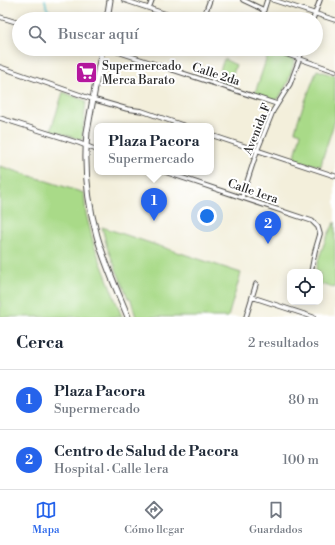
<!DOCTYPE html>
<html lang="es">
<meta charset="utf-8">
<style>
:root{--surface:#fff;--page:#f6f6f7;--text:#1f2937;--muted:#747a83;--line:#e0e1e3;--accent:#2563eb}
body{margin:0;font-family:"Libre Bodoni",serif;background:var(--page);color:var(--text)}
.controls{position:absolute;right:12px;bottom:12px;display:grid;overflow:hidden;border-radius:8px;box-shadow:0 2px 10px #0003}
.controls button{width:36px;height:36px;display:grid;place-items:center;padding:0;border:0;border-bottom:1px solid var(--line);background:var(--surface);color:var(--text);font:20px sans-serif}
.you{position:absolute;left:207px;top:216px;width:14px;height:14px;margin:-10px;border:3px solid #fff;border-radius:50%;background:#1a73e8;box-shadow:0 0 0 6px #1a73e833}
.badge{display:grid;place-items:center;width:26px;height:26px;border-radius:50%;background:var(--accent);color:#fff;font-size:13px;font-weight:700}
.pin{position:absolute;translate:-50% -33px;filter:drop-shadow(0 1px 2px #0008)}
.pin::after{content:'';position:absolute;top:21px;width:14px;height:12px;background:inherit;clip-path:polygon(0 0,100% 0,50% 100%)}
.popup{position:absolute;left:94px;top:123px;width:120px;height:52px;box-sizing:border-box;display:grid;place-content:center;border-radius:8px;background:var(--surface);filter:drop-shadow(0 1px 3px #0005);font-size:13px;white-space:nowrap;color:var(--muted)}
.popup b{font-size:15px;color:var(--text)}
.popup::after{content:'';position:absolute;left:50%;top:100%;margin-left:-8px;border:8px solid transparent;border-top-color:var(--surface)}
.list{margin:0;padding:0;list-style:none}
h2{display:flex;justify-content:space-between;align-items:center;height:52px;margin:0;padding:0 16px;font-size:17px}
h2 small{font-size:13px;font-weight:400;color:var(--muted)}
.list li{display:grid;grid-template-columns:26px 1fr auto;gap:12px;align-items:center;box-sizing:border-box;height:60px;padding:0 16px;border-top:1px solid var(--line)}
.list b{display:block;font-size:15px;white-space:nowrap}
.list p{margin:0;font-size:13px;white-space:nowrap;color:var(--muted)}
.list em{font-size:13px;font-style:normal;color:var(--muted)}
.icon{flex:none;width:22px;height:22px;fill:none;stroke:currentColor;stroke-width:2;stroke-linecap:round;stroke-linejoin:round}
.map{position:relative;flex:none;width:335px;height:317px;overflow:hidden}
.search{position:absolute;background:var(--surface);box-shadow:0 2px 10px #0003;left:12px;right:12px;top:12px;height:44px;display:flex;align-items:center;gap:10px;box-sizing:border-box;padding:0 14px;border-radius:22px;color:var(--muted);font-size:15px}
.sheet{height:172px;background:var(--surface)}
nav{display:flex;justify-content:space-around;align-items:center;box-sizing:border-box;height:56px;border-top:1px solid var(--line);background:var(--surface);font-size:11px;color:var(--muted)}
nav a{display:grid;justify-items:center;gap:2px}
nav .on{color:var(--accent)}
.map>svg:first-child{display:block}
.green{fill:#a9da88;stroke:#6a825a}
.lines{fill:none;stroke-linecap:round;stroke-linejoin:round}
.stream{stroke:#54bfcf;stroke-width:1.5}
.street-casing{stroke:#494845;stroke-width:5.5}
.secondary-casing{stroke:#494845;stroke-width:7}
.street{stroke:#fff;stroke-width:3.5}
.secondary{stroke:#fff;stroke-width:5}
.labels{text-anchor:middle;stroke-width:4;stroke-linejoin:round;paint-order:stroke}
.poi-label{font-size:12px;fill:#2b2b2b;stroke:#fff;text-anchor:start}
.street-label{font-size:12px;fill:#2b2b2b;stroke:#fff}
</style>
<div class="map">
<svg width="335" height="317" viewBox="0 0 335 317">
<rect width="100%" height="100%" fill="#fff"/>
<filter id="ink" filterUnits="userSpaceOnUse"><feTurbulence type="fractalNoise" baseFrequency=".025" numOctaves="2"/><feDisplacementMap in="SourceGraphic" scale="8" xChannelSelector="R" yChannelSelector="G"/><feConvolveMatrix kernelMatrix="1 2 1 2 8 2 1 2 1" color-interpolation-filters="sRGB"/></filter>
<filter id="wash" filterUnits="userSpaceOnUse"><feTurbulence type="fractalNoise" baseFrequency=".012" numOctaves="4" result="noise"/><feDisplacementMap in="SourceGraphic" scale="16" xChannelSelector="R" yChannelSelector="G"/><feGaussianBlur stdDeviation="0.9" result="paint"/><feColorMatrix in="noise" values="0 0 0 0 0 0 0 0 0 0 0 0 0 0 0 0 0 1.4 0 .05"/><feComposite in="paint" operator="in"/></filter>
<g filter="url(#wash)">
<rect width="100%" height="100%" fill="#f3efdb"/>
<path class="green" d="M 269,51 L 295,60 L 288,82 L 279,98 L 274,100 L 255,93 Z
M 224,59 L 236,65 L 229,86 L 216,81 Z
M 317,70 L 335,76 L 335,120 L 323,157 L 321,166 L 294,160 L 301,133 L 295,131 L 299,117 Z
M 63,92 L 86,101 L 82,140 L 51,130 Z
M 0,166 L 84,193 L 86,214 L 94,245 L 122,317 L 0,317 Z
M 335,222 L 335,288 L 320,284 L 320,272 L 315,272 C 320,254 325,238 335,222 Z
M 102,227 L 241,273 L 228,317 L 136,317 L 131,300 L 128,298 L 107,247 Z"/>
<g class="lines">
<path class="stream" d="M 45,0 L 47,9 L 62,19"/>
</g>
</g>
<g filter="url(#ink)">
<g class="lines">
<defs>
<path id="street" d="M 124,0 L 181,19
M 243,0 L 264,10
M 273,0 L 335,20
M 149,8 L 152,0
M 0,17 L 19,23
M 203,19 L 210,0
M 261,19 L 267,0
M 313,19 L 320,0
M 102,49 L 115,51 L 277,104
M 271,49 L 335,71
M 0,67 L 92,99 L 127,109 L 142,111 L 185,126
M 0,118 L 79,143 L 97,150
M 211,135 L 335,176
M 165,172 L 312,221 L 318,227 L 320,234 L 315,251 L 311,272
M 242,197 L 257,151 L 273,111 L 290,84 L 303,49
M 252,297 L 313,317
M 246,317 L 256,284"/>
<path id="secondary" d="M 107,19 L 110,0
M 102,49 L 87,132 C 84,166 88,204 97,236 C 105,264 117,290 128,317"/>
</defs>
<use href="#street" class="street-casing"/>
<use href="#secondary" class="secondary-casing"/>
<use href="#street" class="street"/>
<use href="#secondary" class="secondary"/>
</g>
</g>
<defs>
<symbol id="supermarket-square" viewBox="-11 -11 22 22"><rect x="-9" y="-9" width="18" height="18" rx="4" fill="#b5179e" stroke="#fff"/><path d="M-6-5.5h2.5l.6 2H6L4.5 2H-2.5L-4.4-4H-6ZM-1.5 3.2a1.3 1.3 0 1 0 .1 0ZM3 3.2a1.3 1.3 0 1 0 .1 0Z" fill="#fff"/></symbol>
</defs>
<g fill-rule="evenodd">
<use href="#supermarket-square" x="74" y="60" width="25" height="25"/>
</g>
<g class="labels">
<g class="poi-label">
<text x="102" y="70">Supermercado<tspan x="102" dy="14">Merca Barato</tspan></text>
</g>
<g class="street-label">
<text transform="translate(216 74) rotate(18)" y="4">Calle 2da</text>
<text transform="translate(257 129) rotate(-68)" y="4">Avenida F</text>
<text transform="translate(253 191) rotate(19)" y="4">Calle 1era</text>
</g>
</g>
</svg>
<div class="controls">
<button><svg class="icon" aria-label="locate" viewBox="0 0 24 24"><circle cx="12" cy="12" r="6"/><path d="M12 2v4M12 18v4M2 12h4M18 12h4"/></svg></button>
</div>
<div class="you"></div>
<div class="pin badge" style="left:154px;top:221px">1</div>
<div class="popup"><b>Plaza Pacora</b>Supermercado</div>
<div class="pin badge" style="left:268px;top:244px">2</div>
<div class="search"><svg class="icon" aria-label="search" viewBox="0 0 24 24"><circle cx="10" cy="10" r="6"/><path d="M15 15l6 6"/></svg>Buscar aquí</div>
</div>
<section class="sheet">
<h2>Cerca<small>2 resultados</small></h2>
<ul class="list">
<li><span class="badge">1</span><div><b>Plaza Pacora</b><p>Supermercado</p></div><em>80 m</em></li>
<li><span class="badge">2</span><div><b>Centro de Salud de Pacora</b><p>Hospital · Calle 1era</p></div><em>100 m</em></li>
</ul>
</section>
<nav>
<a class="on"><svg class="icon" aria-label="map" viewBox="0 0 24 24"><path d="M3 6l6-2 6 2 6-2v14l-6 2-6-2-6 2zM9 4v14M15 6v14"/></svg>Mapa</a>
<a><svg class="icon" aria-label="directions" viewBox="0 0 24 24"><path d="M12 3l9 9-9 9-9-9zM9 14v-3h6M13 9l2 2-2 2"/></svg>Cómo llegar</a>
<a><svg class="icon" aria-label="saved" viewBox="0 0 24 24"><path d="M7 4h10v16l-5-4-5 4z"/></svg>Guardados</a>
</nav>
